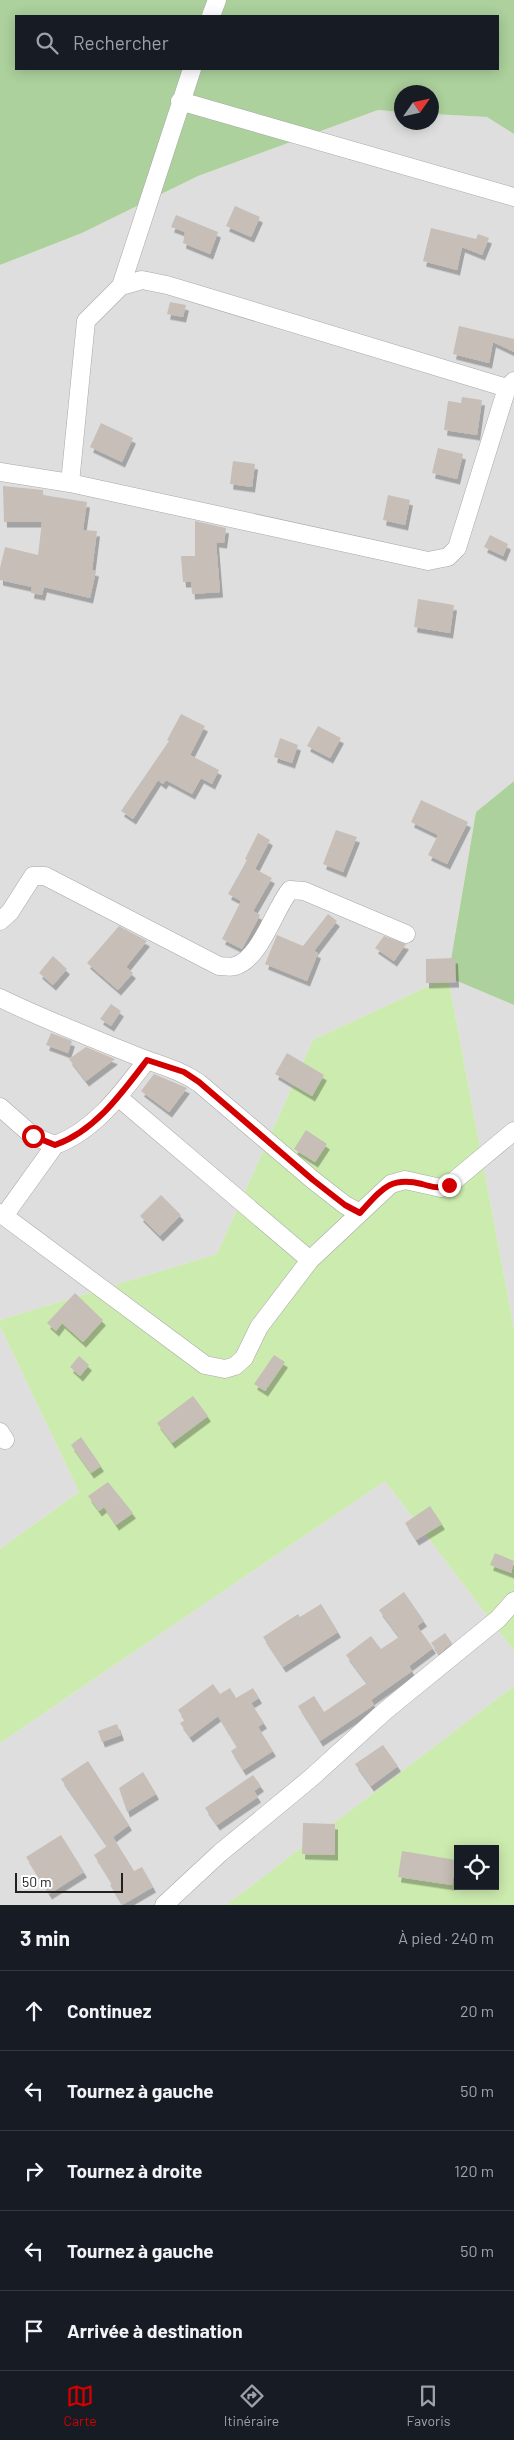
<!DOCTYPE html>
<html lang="fr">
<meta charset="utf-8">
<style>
:root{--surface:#171b24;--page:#20242c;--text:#f1f3f6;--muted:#9ea1a6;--line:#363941;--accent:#d20000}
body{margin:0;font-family:Barlow,sans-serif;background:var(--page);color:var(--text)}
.controls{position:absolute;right:15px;bottom:15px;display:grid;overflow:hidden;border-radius:0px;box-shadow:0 2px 12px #0003}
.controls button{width:45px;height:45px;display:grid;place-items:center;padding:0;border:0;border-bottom:1px solid var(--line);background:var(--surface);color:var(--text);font:25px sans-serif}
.compass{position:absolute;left:394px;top:85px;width:45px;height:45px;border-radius:50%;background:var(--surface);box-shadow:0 2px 12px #0003;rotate:56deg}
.scale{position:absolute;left:15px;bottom:12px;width:108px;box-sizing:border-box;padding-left:5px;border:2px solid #212121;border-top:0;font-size:14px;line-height:18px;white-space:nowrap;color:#212121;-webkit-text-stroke:4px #fff;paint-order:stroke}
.stop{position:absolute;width:15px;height:15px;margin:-11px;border:4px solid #d20000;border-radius:50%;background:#fff}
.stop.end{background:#d20000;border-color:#fff;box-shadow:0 1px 5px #0008}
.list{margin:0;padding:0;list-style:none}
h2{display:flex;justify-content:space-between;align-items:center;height:65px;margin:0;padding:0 20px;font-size:21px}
h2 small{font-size:16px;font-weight:400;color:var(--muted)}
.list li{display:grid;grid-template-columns:32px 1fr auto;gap:15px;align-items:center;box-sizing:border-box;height:80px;padding:0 20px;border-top:1px solid var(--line)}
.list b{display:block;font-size:19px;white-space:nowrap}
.list em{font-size:16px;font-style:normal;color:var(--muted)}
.icon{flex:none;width:28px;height:28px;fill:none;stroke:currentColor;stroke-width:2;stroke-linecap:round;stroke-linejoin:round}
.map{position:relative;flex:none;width:514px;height:1905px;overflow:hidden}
.search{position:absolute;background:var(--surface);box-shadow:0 2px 12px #0003;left:15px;right:15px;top:15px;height:55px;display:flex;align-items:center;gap:12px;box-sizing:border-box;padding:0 18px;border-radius:0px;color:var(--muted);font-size:19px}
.sheet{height:465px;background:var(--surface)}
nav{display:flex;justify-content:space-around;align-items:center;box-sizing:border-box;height:70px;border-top:1px solid var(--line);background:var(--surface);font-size:14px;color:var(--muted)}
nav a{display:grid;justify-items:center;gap:2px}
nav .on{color:var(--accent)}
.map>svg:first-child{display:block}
.residential{fill:#dfdede}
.grass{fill:#ccebae;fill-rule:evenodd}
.forest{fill:#acd19c;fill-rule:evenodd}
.building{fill:#c6beb7;filter:url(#shadow)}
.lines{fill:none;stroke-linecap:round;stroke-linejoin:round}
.street-casing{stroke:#a8a8a8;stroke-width:19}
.street{stroke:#fff;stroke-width:18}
.route{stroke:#d20000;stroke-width:6}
</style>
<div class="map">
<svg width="514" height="1905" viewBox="0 0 514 1905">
<defs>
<filter id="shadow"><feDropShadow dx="3" dy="5.5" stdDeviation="0" flood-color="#0004"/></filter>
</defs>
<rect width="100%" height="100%" fill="#f1eee8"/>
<path class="residential" d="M 378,110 L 401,112 L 402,122 L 432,122 L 432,114 L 487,117 L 514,134 L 514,781 L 476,812 L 448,976 L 514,1005 L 514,1329 L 448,977 L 313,1040 L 217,1254 L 0,1320 L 0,265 L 82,233 L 198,176 Z
M 0,1326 L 79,1492 L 0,1549 Z
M 385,1481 L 514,1651 L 514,1686 L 226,1905 L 0,1905 L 0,1743 Z"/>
<path class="grass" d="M 448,977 L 514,1329 L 514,1651 L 385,1481 L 0,1743 L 0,1549 L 79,1492 L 0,1326 L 0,1320 L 217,1254 L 313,1040 Z
M 514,1686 L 514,1905 L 226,1905 ZM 458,1849 L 495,1849 L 495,1886 L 458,1886 Z"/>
<path class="forest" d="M 0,0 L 514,0 L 514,134 L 487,117 L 432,114 L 432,92 L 402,92 L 401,112 L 378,110 L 198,176 L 82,233 L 0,265 ZM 16,16 L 498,16 L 498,69 L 16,69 Z
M 514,781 L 514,1005 L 448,977 L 476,812 Z"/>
<path class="building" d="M 235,206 L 260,217 L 251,237 L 226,226 Z
M 176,215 L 218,232 L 210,254 L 183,243 L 185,232 L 171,227 Z
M 431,228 L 476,239 L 478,234 L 489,238 L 482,255 L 462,247 L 457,270 L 423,261 Z
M 170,302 L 186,305 L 183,317 L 167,314 Z
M 459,326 L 514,339 L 514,352 L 493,342 L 489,363 L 453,354 Z
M 462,397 L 482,400 L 477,435 L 444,430 L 448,401 L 461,403 Z
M 101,423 L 133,438 L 122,462 L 90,447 Z
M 438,448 L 463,454 L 457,479 L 432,473 Z
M 233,461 L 255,464 L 252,487 L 230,484 Z
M 3,486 L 43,490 L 43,495 L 87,502 L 83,530 L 97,531 L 92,570 L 96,571 L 90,598 L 44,587 L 42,595 L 31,593 L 32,587 L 0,580 L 0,568 L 5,547 L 38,555 L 42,522 L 4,522 Z
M 388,495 L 410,500 L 405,525 L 383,520 Z
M 195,521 L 226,528 L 224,543 L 216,542 L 220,592 L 192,594 L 191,582 L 183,582 L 181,556 L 195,556 Z
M 490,535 L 508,544 L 503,556 L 484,547 Z
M 418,599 L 454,605 L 450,633 L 414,627 Z
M 181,714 L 205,726 L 190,755 L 219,770 L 212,784 L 201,778 L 192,794 L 166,780 L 163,784 L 158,780 L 133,819 L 121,811 L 169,741 L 167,740 Z
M 318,726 L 341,738 L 330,758 L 307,746 Z
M 280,738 L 298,745 L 292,763 L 274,757 Z
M 421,800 L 468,822 L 447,864 L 428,855 L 438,835 L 411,822 Z
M 336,830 L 357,837 L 343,872 L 323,864 Z
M 258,833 L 270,840 L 255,869 L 272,878 L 253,911 L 260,915 L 242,949 L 222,939 L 241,901 L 228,894 L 247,860 L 245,859 Z
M 328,914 L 337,921 L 314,951 L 318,953 L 307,981 L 265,964 L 277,935 L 303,946 Z
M 119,926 L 147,941 L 126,967 L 133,973 L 118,990 L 87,963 Z
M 384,936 L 406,944 L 394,961 L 375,948 Z
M 53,956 L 67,969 L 53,985 L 39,973 Z
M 455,958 L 456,982 L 426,983 L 426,959 Z
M 111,1004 L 121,1011 L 111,1026 L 100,1019 Z
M 51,1033 L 72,1041 L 68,1053 L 46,1045 Z
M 86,1047 L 115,1059 L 86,1081 L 69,1059 Z
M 287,1053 L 324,1075 L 312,1096 L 275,1074 Z
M 154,1074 L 187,1088 L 169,1112 L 141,1091 Z
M 306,1130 L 327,1144 L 315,1162 L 294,1149 Z
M 161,1195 L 181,1215 L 160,1236 L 140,1216 Z
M 75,1293 L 103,1320 L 83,1342 L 62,1323 L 56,1331 L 47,1323 Z
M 274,1355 L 285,1362 L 265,1391 L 254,1384 Z
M 79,1356 L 89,1365 L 80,1376 L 70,1367 Z
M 193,1396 L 208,1416 L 172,1443 L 157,1423 Z
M 81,1437 L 101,1466 L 91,1473 L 71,1445 Z
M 108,1482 L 133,1513 L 116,1525 L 104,1507 L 99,1511 L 88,1496 Z
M 430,1506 L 442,1524 L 416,1540 L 405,1523 Z
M 495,1553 L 514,1561 L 511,1573 L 490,1565 Z
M 404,1592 L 424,1621 L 417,1626 L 433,1648 L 409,1666 L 412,1671 L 371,1700 L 374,1705 L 320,1741 L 298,1706 L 314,1696 L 324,1712 L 367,1683 L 346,1655 L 371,1636 L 381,1649 L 399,1637 L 379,1610 Z
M 321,1604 L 338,1632 L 283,1667 L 263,1637 L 298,1614 L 300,1617 Z
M 445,1633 L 452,1643 L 439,1654 L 431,1643 Z
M 213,1684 L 220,1694 L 230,1688 L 236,1698 L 253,1688 L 259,1698 L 251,1703 L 264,1723 L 258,1727 L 273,1751 L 243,1770 L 231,1751 L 237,1747 L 218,1716 L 190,1737 L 180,1723 L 185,1720 L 178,1710 Z
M 117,1724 L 121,1735 L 102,1742 L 98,1731 Z
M 383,1745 L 398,1766 L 371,1786 L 355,1764 Z
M 88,1761 L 129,1825 L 113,1837 L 134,1871 L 142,1867 L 153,1887 L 122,1905 L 110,1885 L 112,1884 L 94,1855 L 107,1846 L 61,1779 Z
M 143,1772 L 156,1794 L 127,1812 L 119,1788 Z
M 253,1775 L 261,1786 L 254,1791 L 258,1797 L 217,1825 L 205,1808 Z
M 303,1823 L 335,1824 L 335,1855 L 302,1854 Z
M 61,1835 L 84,1872 L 49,1894 L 26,1857 Z
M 402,1851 L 456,1860 L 452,1885 L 398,1877 Z"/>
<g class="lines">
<defs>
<path id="street" d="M 211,16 L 217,0
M 180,101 L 514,197
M 121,286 L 192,69
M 0,472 L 70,483 L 428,561 L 448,557 L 457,548 L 507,388 L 514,381
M 70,483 L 86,321 L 121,286 L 142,280 L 167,285 L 507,388
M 0,921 L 10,912 L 33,876 L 45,876 L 219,966 C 224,966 231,968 235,966 C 260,959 274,910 290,890 L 304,891 L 406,934
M 0,998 C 45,1020 92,1038 139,1057 C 160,1065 180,1070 199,1083 L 313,1180 L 345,1205 L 360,1213 L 391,1184 L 405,1180 L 441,1188 L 449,1185 L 514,1131
M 118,1097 L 310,1260
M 0,1107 L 33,1136 L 55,1145 C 94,1131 122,1093 147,1060
M 0,1213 L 205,1365 L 225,1369 L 235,1366 L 244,1358 L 259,1327 L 310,1260 L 360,1213
M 4,1216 L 55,1145
M 0,1432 L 5,1440
M 164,1905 L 220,1853 L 311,1778 L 385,1711 L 498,1619 L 514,1601"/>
</defs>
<use href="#street" class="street-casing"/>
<use href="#street" class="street"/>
</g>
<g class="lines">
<path class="route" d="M 33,1136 L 55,1145 C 95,1131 122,1093 147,1060 L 184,1072 L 199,1082 L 313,1180 L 345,1205 L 360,1213 C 381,1190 389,1176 422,1184 C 432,1187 439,1189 449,1185"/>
</g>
</svg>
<div class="controls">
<button><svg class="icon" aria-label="locate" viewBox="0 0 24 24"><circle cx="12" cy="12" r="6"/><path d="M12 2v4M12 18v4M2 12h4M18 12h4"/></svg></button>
</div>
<svg class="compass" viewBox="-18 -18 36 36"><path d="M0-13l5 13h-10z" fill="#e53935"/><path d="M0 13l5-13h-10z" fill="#9ea1a6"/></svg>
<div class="scale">50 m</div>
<div class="stop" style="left:33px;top:1136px"></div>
<div class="stop end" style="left:449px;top:1185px"></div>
<div class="search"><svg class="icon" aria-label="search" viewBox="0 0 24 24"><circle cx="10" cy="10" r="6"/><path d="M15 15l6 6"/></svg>Rechercher</div>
</div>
<section class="sheet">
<h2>3 min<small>À pied · 240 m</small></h2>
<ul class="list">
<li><svg class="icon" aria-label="ahead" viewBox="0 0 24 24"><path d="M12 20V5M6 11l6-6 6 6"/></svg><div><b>Continuez</b></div><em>20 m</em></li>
<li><svg class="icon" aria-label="left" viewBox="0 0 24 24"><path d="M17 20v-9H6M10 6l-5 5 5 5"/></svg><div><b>Tournez à gauche</b></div><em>50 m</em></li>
<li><svg class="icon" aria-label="right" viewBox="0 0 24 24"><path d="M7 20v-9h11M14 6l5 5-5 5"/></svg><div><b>Tournez à droite</b></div><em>120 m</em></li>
<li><svg class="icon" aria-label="left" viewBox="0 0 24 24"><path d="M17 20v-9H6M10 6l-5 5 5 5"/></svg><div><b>Tournez à gauche</b></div><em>50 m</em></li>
<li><svg class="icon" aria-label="arrive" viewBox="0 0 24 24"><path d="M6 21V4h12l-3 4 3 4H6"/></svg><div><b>Arrivée à destination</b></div></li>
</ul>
</section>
<nav>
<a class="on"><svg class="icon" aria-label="map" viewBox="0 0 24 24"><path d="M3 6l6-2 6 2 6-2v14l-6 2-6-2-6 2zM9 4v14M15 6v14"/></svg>Carte</a>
<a><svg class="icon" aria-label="directions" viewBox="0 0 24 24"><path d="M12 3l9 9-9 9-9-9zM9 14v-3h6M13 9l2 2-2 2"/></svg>Itinéraire</a>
<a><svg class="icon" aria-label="saved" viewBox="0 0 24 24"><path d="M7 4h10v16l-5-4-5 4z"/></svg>Favoris</a>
</nav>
